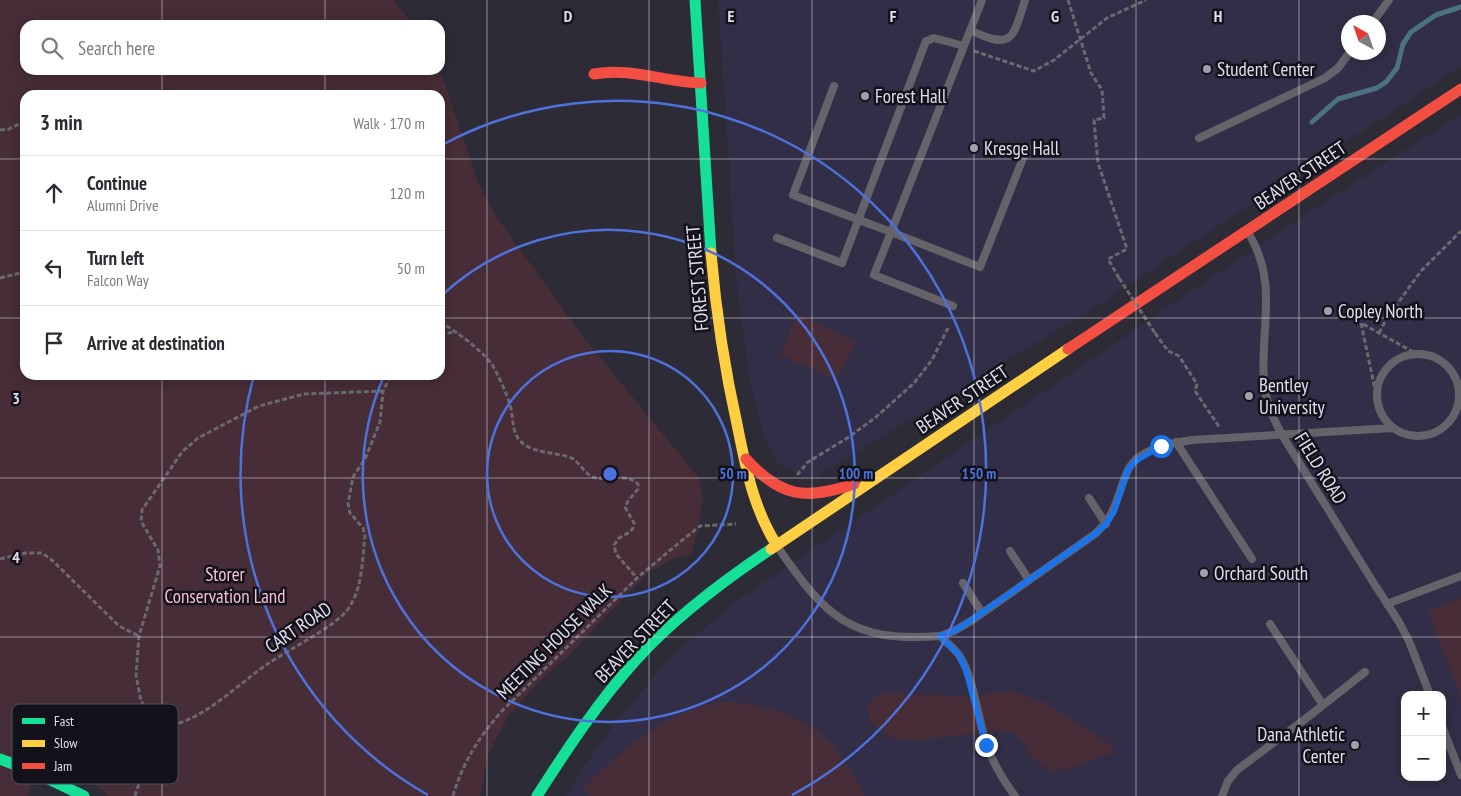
<!DOCTYPE html>
<meta charset="utf-8">
<style>
:root{--surface:#fff;--page:#f7f7f7;--text:#2b2b33;--muted:#7c7c81;--line:#e1e1e2}
body{margin:0;font-family:"PT Sans Narrow",sans-serif;background:var(--page);color:var(--text)}
.controls{position:absolute;right:15px;bottom:15px;display:grid;overflow:hidden;border-radius:10px;box-shadow:0 2px 12px #0003}
.controls button{width:45px;height:45px;display:grid;place-items:center;padding:0;border:0;border-bottom:1px solid var(--line);background:var(--surface);color:var(--text);font:25px sans-serif}
.compass{position:absolute;left:1341px;top:15px;width:45px;height:45px;border-radius:50%;background:var(--surface);box-shadow:0 2px 12px #0003;rotate:320deg}
.stop{position:absolute;width:15px;height:15px;margin:-11px;border:4px solid #1a73e8;border-radius:50%;background:#fff}
.stop.end{background:#1a73e8;border-color:#fff;box-shadow:0 1px 5px #0008}
.list{margin:0;padding:0;list-style:none}
h2{display:flex;justify-content:space-between;align-items:center;height:65px;margin:0;padding:0 20px;font-size:21px}
h2 small{font-size:16px;font-weight:400;color:var(--muted)}
.list li{display:grid;grid-template-columns:32px 1fr auto;gap:15px;align-items:center;box-sizing:border-box;height:75px;padding:0 20px;border-top:1px solid var(--line)}
.list b{display:block;font-size:19px;white-space:nowrap}
.list p{margin:0;font-size:16px;white-space:nowrap;color:var(--muted)}
.list em{font-size:16px;font-style:normal;color:var(--muted)}
.icon{flex:none;width:28px;height:28px;fill:none;stroke:currentColor;stroke-width:2;stroke-linecap:round;stroke-linejoin:round}
.map{position:relative;flex:none;width:1461px;height:796px;overflow:hidden}
.search{position:absolute;background:var(--surface);box-shadow:0 2px 12px #0003;left:20px;top:20px;width:425px;height:55px;display:flex;align-items:center;gap:12px;box-sizing:border-box;padding:0 18px;border-radius:15px;color:var(--muted);font-size:19px}
.panel{position:absolute;background:var(--surface);box-shadow:0 2px 12px #0003;left:20px;top:90px;width:425px;height:290px;border-radius:15px}
.map>svg:first-child{display:block}
.built{fill:#332e47;fill-rule:evenodd}
.green{fill:#462d37;fill-rule:evenodd}
.lines{fill:none;stroke-linecap:round;stroke-linejoin:round}
.stream{stroke:#4c7182;stroke-width:5}
.path{stroke:#6b686f;stroke-width:3;stroke-dasharray:5 2.5;stroke-linecap:butt}
.lane{stroke:#656269;stroke-width:8}
.fast{stroke:#16e098;stroke-width:11}
.slow{stroke:#ffcf43;stroke-width:11}
.jam{stroke:#f24e42;stroke-width:11}
.path-bridge{stroke:#6b686f;stroke-width:3;stroke-dasharray:5 2.5;stroke-linecap:butt}
.route{stroke:#1a73e8;stroke-width:6}
.grid{fill:none;stroke:#e0deec;stroke-width:1;stroke-opacity:0.55}
.ring{fill:none;stroke:#4e72dd;stroke-width:2.5}
.poi-dot{fill:#a19fac;stroke:#13111a;stroke-width:2}
.labels{text-anchor:middle;stroke-width:5;stroke-linejoin:round;paint-order:stroke}
.poi-label{font-size:19px;fill:#e0deec;stroke:#13111a;text-anchor:start}
.street-label{font-size:19px;fill:#e0deec;stroke:#13111a}
.park-label{font-size:19px;fill:#f7c0d3;stroke:#13111a}
.key{fill:#13111a;stroke:#504e59;stroke-width:1}
.key-label{font-size:14px;fill:#e0deec}
.grid-label{font-size:16px;text-anchor:middle;font-weight:bold;fill:#e0deec;stroke:#13111a;stroke-width:5;stroke-linejoin:round;paint-order:stroke}
.centre{fill:#4e72dd;stroke:#13111a;stroke-width:2.5}
.ring-label{font-size:15px;text-anchor:middle;font-weight:bold;fill:#4e72dd;stroke:#13111a;stroke-width:5;stroke-linejoin:round;paint-order:stroke}
</style>
<div class="map">
<svg width="1461" height="796" viewBox="0 0 1461 796">
<rect width="100%" height="100%" fill="#2d2b36"/>
<path class="built" d="M 718,0 L 1461,0 L 1461,66 L 1094,308 L 814,478 L 799,476 L 781,465 L 774,458 L 765,440 L 750,382 L 737,287 ZM 1348,22 L 1378,22 L 1378,52 L 1348,52 Z
M 1461,114 L 1461,796 L 566,796 L 583,767 L 613,726 L 654,676 L 688,642 L 742,597 L 1283,229 ZM 1405,695 L 1442,695 L 1442,777 L 1405,777 Z"/>
<path class="green" d="M 0,0 L 393,0 L 414,25 L 25,25 L 25,70 L 440,70 L 479,185 L 496,216 L 585,339 L 699,478 L 703,497 L 697,535 L 691,554 L 675,558 L 648,573 L 569,655 L 534,687 L 507,718 L 489,753 L 480,796 L 110,796 L 42,743 L 28,796 L 0,796 ZM 25,95 L 440,95 L 440,375 L 25,375 Z
M 797,314 L 856,342 L 836,380 L 780,355 Z
M 1461,598 L 1461,698 L 1428,611 Z
M 1014,692 L 1044,702 L 1108,743 L 1113,747 L 1113,752 L 1071,768 L 1049,771 L 1028,754 L 1024,742 L 1013,733 L 1001,730 L 914,741 L 889,737 L 870,721 L 868,711 L 868,704 L 873,699 L 879,695 L 886,693 L 976,697 L 994,693 Z
M 734,702 C 807,713 831,731 865,796 L 590,796 L 582,788 C 620,753 660,716 711,704 C 718,702 727,702 734,702 Z"/>
<g class="lines">
<path class="stream" d="M 1312,122 L 1338,99 L 1377,88 L 1386,82 L 1397,68 L 1403,44 L 1411,32 L 1436,15 L 1461,7"/>
<path class="path" d="M 1068,0 L 1091,73 L 1102,90 L 1104,118 L 1094,120 L 1098,163 L 1127,249 L 1108,259 L 1119,278
M 974,51 L 1034,71 L 1054,60 L 1107,18 L 1146,0
M 0,130 L 9,129 L 25,121
M 0,278 L 25,272
M 440,322 C 457,332 479,348 491,363 C 496,370 508,396 510,405 C 514,417 511,431 520,441 C 535,455 555,451 571,458 C 581,462 585,477 597,478 C 611,480 626,473 638,484 L 638,489 L 628,501 L 625,507 L 634,523 L 633,528 L 630,532 L 619,538 L 614,545 L 616,554 L 637,578
M 1155,333 L 1168,351 L 1179,356 L 1197,384 L 1195,391 L 1220,428
M 1379,333 L 1387,318 L 1421,271 L 1461,231
M 440,334 L 457,332
M 1376,394 L 1361,323 L 1417,354
M 797,475 L 808,462 L 849,437 L 876,417 L 914,383 L 932,360 L 948,328
M 0,559 L 26,553 L 42,553 L 53,561 L 119,626 L 139,636
M 166,726 L 151,716 L 141,701 L 136,675 L 139,636 L 160,566 L 158,550 L 141,521 L 142,510 L 182,452 L 198,438 L 259,406 L 304,394 L 383,391
M 135,796 L 147,759 L 166,726 C 202,722 239,683 269,663 C 288,650 336,626 348,609 C 363,588 362,560 365,536 L 363,528 L 350,513 L 348,504 L 353,477 L 365,459 L 380,422 L 383,391 L 391,375
M 453,796 C 463,762 478,739 500,713 L 637,578 L 680,542 L 700,526 L 736,524"/>
<path class="lane" d="M 1373,22 L 1389,0
M 970,30 C 1013,51 1013,38 1025,0
M 834,86 L 793,195 L 891,232 L 982,0
M 1199,138 L 1325,78 L 1338,68 L 1350,52
M 1248,232 C 1279,283 1260,327 1264,381 C 1265,401 1273,418 1282,435 L 1373,582 L 1399,622 L 1409,641 L 1430,695
M 777,238 L 842,263 L 926,41 L 934,38 L 964,46
M 953,306 L 874,275 L 891,232 L 980,267 L 1027,148
M1377 395a41 41 0 1 1 82 0a41 41 0 1 1-82 0Z
M 1176,442 L 1252,559
M 1089,498 L 1106,524
M 777,546 C 825,616 850,643 940,636 C 946,642 954,648 959,655 C 974,677 978,720 987,746 C 994,765 1003,780 1015,796
M 1010,551 L 1029,580
M 963,583 L 982,613
M 1387,604 L 1461,576
M 1270,624 L 1323,705
M 940,636 L 954,631 L 971,621 L 1095,534 C 1118,513 1116,496 1128,470 C 1138,449 1171,443 1192,440 L 1393,428
M 1442,726 L 1461,775
M 1222,796 L 1228,781 L 1237,770 L 1304,720 L 1365,672"/>
<path class="fast" d="M 695,0 L 711,253
M 0,759 L 34,772 L 84,796
M 537,796 C 567,749 598,702 636,660 C 675,617 723,581 771,549"/>
<path class="slow" d="M 711,253 C 716,313 725,371 738,429 C 746,469 754,509 776,544
M 771,549 L 1068,349"/>
<path class="jam" d="M 594,74 C 630,67 665,82 701,83
M 1068,349 L 1461,89
M 746,459 C 781,498 806,500 854,484"/>
<path class="path-bridge" d="M 1119,278 L 1155,333"/>
</g>
<g class="lines">
<path class="route" d="M 986,745 L 966,670 L 959,655 L 940,636 L 954,631 L 970,621 L 1095,534 L 1106,524 L 1114,511 L 1128,469 L 1137,460 L 1161,446"/>
</g>
<path class="grid" d="M 162,0 L 162,25M 325,0 L 325,25M 487,0 L 487,796M 649,0 L 649,796M 812,0 L 812,796M 974,0 L 974,796M 1136,0 L 1136,796M 1299,0 L 1299,796M 162,70 L 162,95M 325,70 L 325,95M 0,159 L 25,159M 440,159 L 1461,159M 0,318 L 25,318M 440,318 L 1461,318M 162,375 L 162,796M 325,375 L 325,796M 0,478 L 1461,478M 0,637 L 1461,637"/>
<g class="ring">
<circle cx="610" cy="474" r="123"/>
<path d="M441 296A246 246 0 1 1 384 376"/>
<path d="M428 795A369 369 0 0 1 254 375M442 145A369 369 0 0 1 792 795"/>
</g>
<g class="poi-dot">
<circle cx="1207" cy="69" r="5"/>
<circle cx="865" cy="96" r="5"/>
<circle cx="974" cy="148" r="5"/>
<circle cx="1328" cy="311" r="5"/>
<circle cx="1249" cy="396" r="5"/>
<circle cx="1204" cy="573" r="5"/>
<circle cx="1355" cy="745" r="5"/>
</g>
<g class="labels">
<g class="poi-label">
<text x="1217" y="76">Student Center</text>
<text x="875" y="103">Forest Hall</text>
<text x="984" y="155">Kresge Hall</text>
<text x="1338" y="318">Copley North</text>
<text x="1259" y="392">Bentley<tspan x="1259" dy="22">University</tspan></text>
<text x="1214" y="580">Orchard South</text>
<text x="1345" y="741" text-anchor="end">Dana Athletic<tspan x="1345" dy="22">Center</tspan></text>
</g>
<g class="street-label">
<text transform="translate(1300 175) rotate(-34)" y="7">BEAVER STREET</text>
<text transform="translate(697 278) rotate(-95)" y="7">FOREST STREET</text>
<text transform="translate(962 399) rotate(-34)" y="7">BEAVER STREET</text>
<text transform="translate(1321 468) rotate(58)" y="7">FIELD ROAD</text>
<text transform="translate(298 627) rotate(-34)" y="7">CART ROAD</text>
<text transform="translate(554 641) rotate(-45)" y="7">MEETING HOUSE WALK</text>
<text transform="translate(635 641) rotate(-46)" y="7">BEAVER STREET</text>
</g>
<g class="park-label">
<text x="225" y="581">Storer<tspan x="225" dy="22">Conservation Land</tspan></text>
</g>
</g>
<rect x="12" y="704" width="166" height="80" rx="8" class="key"/>
<rect x="22" y="718" width="23" height="6" fill="#16e098"/>
<rect x="22" y="740" width="23" height="7" fill="#ffcf43"/>
<rect x="22" y="763" width="23" height="6" fill="#f24e42"/>
<g class="key-label">
<text x="54" y="726">Fast</text>
<text x="54" y="748">Slow</text>
<text x="54" y="771">Jam</text>
</g>
<g class="grid-label">
<text x="568" y="22">D</text>
<text x="731" y="22">E</text>
<text x="893" y="22">F</text>
<text x="1055" y="22">G</text>
<text x="1218" y="22">H</text>
<text x="16" y="404">3</text>
<text x="16" y="563">4</text>
</g>
<circle cx="610" cy="474" r="8" class="centre"/>
<g class="ring-label">
<text x="733" y="479">50 m</text>
<text x="856" y="479">100 m</text>
<text x="979" y="479">150 m</text>
</g>
</svg>
<div class="controls">
<button>+</button>
<button>−</button>
</div>
<svg class="compass" viewBox="-18 -18 36 36"><path d="M0-13l5 13h-10z" fill="#e53935"/><path d="M0 13l5-13h-10z" fill="#7c7c81"/></svg>
<div class="stop" style="left:1161px;top:446px"></div>
<div class="stop end" style="left:986px;top:745px"></div>
<div class="search"><svg class="icon" aria-label="search" viewBox="0 0 24 24"><circle cx="10" cy="10" r="6"/><path d="M15 15l6 6"/></svg>Search here</div>
<section class="panel">
<h2>3 min<small>Walk · 170 m</small></h2>
<ul class="list">
<li><svg class="icon" aria-label="ahead" viewBox="0 0 24 24"><path d="M12 20V5M6 11l6-6 6 6"/></svg><div><b>Continue</b><p>Alumni Drive</p></div><em>120 m</em></li>
<li><svg class="icon" aria-label="left" viewBox="0 0 24 24"><path d="M17 20v-9H6M10 6l-5 5 5 5"/></svg><div><b>Turn left</b><p>Falcon Way</p></div><em>50 m</em></li>
<li><svg class="icon" aria-label="arrive" viewBox="0 0 24 24"><path d="M6 21V4h12l-3 4 3 4H6"/></svg><div><b>Arrive at destination</b></div></li>
</ul>
</section>
</div>
